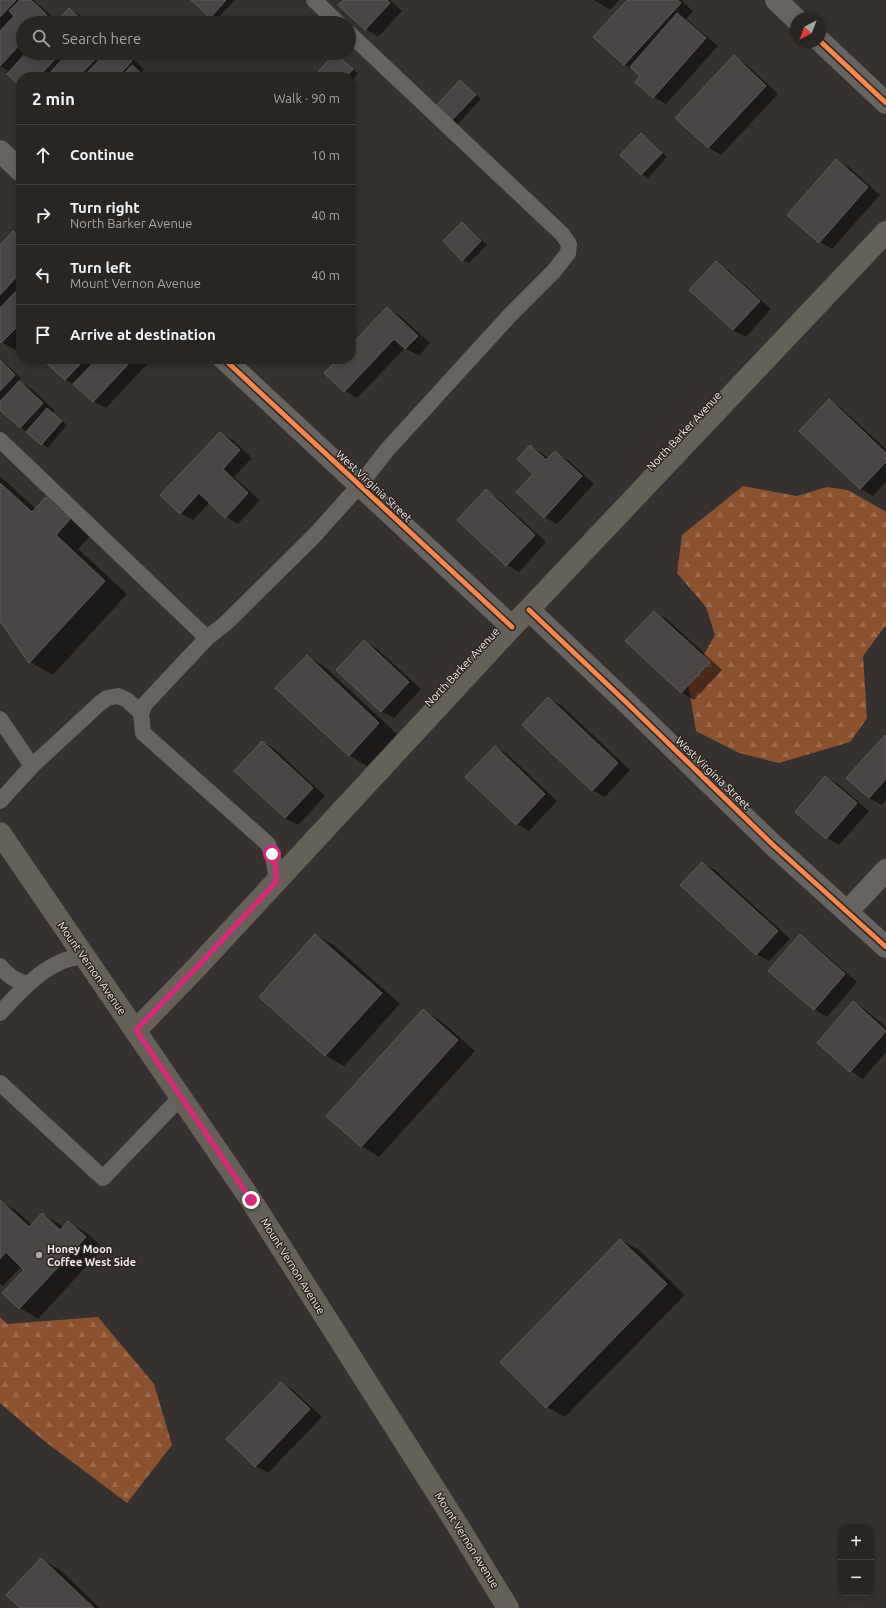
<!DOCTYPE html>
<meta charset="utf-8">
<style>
:root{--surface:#282522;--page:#34312f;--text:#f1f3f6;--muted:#a5a5a5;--line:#444240}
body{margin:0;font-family:Ubuntu,sans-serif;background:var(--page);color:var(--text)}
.controls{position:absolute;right:12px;bottom:12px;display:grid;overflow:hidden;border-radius:8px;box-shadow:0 2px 6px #0003}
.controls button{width:36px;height:36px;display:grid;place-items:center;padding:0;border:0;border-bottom:1px solid var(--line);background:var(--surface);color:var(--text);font:20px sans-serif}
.compass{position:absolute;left:790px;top:12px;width:36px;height:36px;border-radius:50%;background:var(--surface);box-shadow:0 2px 6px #0003;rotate:222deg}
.stop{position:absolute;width:12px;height:12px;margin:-9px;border:3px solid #db2777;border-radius:50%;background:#fff}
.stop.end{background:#db2777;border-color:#fff;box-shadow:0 1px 4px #0008}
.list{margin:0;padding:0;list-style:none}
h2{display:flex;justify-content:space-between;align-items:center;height:52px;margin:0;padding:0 16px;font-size:17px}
h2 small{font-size:13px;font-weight:400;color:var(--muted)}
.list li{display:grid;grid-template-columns:26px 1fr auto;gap:12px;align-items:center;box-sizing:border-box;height:60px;padding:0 16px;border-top:1px solid var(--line)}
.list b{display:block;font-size:15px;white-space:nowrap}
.list p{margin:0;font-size:13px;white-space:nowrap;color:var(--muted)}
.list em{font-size:13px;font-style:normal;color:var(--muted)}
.icon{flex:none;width:22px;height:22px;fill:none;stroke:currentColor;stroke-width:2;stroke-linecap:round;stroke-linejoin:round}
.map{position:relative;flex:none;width:886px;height:1608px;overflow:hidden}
.search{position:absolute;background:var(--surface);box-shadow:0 2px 6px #0003;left:16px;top:16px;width:340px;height:44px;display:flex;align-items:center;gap:10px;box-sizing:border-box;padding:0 14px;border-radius:22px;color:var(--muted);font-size:15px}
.panel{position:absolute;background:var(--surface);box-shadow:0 2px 6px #0003;left:16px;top:72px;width:340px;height:292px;border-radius:16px}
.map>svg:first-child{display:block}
.forest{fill:url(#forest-firs)}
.shadow{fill:#0007}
.building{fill:#4a4645;stroke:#5f5b5a}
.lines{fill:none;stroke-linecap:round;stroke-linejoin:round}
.lane{stroke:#676361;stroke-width:16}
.street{stroke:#676361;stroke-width:22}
.secondary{stroke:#666158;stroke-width:22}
.cycleway-casing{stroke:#2f2621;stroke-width:8}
.cycleway{stroke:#f5874c;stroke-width:5}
.route{stroke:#db2777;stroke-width:5}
.poi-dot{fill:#b1aba8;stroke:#2f2621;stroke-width:1.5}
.labels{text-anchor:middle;stroke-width:3;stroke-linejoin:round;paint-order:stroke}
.street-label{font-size:11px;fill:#f3ece9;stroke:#2f2621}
.poi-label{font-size:11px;font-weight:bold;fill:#f3ece9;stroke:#2f2621;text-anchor:start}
</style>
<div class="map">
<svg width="886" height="1608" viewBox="0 0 886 1608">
<defs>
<pattern id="forest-firs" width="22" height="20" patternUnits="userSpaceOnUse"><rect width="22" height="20" fill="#8b522f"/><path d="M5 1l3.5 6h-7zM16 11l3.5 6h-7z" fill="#9c6b4d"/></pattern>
</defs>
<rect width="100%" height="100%" fill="#36312e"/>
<path class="forest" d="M 743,486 L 797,496 L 827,487 L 848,490 L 886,512 L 886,625 L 863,656 L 867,718 L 850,742 L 779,763 L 739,753 L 696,731 L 688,682 L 715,635 L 706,607 L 677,573 L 682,535 Z
M 0,1317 L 7,1324 L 98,1317 L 154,1384 L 172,1445 L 127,1503 L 43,1440 L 0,1403 Z"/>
<path class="shadow" d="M 0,0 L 35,0 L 34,1 L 58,21 L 69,9 L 82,16 L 89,23 L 23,23 L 23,53 L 126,53 L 144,69 L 142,71 L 149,77 L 21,77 L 21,86 L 10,72 L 0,66 Z
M 193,0 L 235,0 L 216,20 L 210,17 Z
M 339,0 L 390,0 L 402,11 L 378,37 L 366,29 L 339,5 L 342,2 Z
M 594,0 L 619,0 L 610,10 Z
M 628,0 L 681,0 L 693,11 L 686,19 L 718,46 L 666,104 L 654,97 L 642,76 L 625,65 L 595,37 Z
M 334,55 L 358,73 L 351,82 L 351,77 L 316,77 Z
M 734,57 L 746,64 L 778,94 L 721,155 L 709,148 L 677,117 Z
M 460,81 L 481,99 L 458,124 L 452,121 Z
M 641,134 L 647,138 L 667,157 L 648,178 L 642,174 L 622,155 Z
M 836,160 L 849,167 L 880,195 L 832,249 L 820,242 Z
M 462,223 L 468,227 L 487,245 L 469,263 L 463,260 Z
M 13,232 L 21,237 L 21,343 L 15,350 L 0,341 L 0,247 Z
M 716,263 L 728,270 L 771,309 L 746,337 L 733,330 Z
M 387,308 L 399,315 L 430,343 L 419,356 L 405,348 L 357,398 L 345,391 L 339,359 L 351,359 L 351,346 Z
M 0,359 L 21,378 L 18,381 L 32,389 L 55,411 L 53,413 L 67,425 L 48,448 L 20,427 L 0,408 L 0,403 L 11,391 L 10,390 L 0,400 Z
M 47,359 L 147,359 L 150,361 L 106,408 L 93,401 L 78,387 L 66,380 L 48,363 L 50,361 Z
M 829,401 L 841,408 L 886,449 L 886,482 L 873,496 L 861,489 L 800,431 Z
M 220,433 L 233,440 L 252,458 L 234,477 L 260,500 L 238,524 L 226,517 L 210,502 L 193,520 L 180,513 Z
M 531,446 L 543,454 L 549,459 L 555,453 L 568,460 L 594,484 L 557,524 L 544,517 L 534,474 Z
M 0,476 L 36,509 L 46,498 L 69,512 L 93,533 L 78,549 L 127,594 L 53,675 L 30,662 L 0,620 Z
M 486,490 L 498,498 L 546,542 L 519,572 L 507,565 Z
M 654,612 L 667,619 L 722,670 L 694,700 L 681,692 Z
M 364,641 L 376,648 L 421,689 L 394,718 L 381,711 Z
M 307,656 L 325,667 L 397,734 L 367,766 L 349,755 Z
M 548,698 L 561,705 L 630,770 L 605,797 L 592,790 Z
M 886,737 L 886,800 L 882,805 L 869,798 Z
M 263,742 L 275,749 L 325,796 L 298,825 L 285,818 Z
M 495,747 L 507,754 L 557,801 L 529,831 L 517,824 Z
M 826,777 L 838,784 L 869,811 L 839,845 L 827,838 Z
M 702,863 L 715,870 L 790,939 L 769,961 L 756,954 Z
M 316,935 L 334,945 L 400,1004 L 344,1066 L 326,1056 L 260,997 Z
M 800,936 L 812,943 L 857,982 L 827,1017 L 814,1009 Z
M 854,1003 L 866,1010 L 886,1027 L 886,1052 L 863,1079 L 851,1071 L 819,1043 Z
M 423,1010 L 441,1021 L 475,1051 L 379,1157 L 361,1146 Z
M 0,1201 L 18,1212 L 32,1225 L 43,1214 L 64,1227 L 68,1222 L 87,1233 L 103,1248 L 38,1319 L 20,1308 L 4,1293 L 26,1270 L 22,1266 L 3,1286 L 0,1284 Z
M 620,1240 L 639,1250 L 685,1295 L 565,1417 L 547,1407 Z
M 281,1383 L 293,1390 L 322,1417 L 268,1473 L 256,1466 Z
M 41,1559 L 60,1570 L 100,1608 L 22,1608 Z"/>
<path class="building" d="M 0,0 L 16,0 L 0,17 Z
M 20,0 L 31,0 L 47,15 L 40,23 L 23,23 L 23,41 L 0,66 L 0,31 L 14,16 L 9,11 Z
M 191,0 L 226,0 L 210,18 Z
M 343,0 L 387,0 L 390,3 L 365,30 L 338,5 Z
M 627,0 L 677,0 L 681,3 L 624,65 L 593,37 Z
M 69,8 L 85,23 L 55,23 Z
M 677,13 L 706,38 L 653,98 L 635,82 L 640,76 L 630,67 Z
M 26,53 L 61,53 L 38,77 L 21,77 L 21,87 L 7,74 Z
M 68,53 L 101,53 L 78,77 L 46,77 Z
M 106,53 L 123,53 L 132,61 L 117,77 L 83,77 Z
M 334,53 L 353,69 L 346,77 L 314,77 Z
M 734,55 L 766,86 L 708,148 L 675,118 Z
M 132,65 L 145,77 L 121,77 Z
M 460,80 L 476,95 L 451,121 L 435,107 Z
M 641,133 L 662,153 L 641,175 L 620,155 Z
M 836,159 L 868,187 L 819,243 L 787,215 Z
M 462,222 L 481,241 L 462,261 L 443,241 Z
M 13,231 L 21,238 L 21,272 L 0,295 L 0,245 Z
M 716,261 L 760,301 L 733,330 L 689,290 Z
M 21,286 L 21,323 L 1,343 L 0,342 L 0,308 Z
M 387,307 L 418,336 L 405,349 L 394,339 L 344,392 L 324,373 L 338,359 L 351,359 L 351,345 Z
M 50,359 L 85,359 L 65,380 L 46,363 Z
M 97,359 L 133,359 L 93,402 L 73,384 Z
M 0,360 L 15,375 L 0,391 Z
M 19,381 L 43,403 L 20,428 L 0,410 L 0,402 Z
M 829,399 L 886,453 L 886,462 L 860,489 L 799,431 Z
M 47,408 L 62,421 L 41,445 L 26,432 Z
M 220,432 L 240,450 L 223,469 L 248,493 L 225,518 L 199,493 L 180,514 L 160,495 Z
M 530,445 L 546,460 L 555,451 L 582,476 L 544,518 L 516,492 L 533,474 L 517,459 Z
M 0,483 L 32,512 L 46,497 L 70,519 L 56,535 L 105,581 L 29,663 L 0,621 Z
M 486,489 L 535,535 L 506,566 L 457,520 Z
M 654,611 L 710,662 L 681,693 L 625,641 Z
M 364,640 L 409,682 L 381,712 L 336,670 Z
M 307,655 L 379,723 L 349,756 L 275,688 Z
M 548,697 L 618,763 L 592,791 L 522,725 Z
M 885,735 L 886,736 L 886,779 L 869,798 L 846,778 Z
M 262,741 L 313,788 L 285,818 L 234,771 Z
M 495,746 L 545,794 L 516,825 L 465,777 Z
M 825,776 L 857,803 L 826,839 L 795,812 Z
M 702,862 L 778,931 L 756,955 L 680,885 Z
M 315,934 L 382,993 L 325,1056 L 259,997 Z
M 800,934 L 845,974 L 814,1010 L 768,971 Z
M 853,1001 L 886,1031 L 850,1072 L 817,1043 Z
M 423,1009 L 458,1040 L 361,1147 L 326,1116 Z
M 0,1200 L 29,1227 L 42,1213 L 60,1230 L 68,1221 L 86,1237 L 19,1309 L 2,1293 L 24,1270 L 6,1252 L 0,1259 Z
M 620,1239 L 667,1284 L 546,1408 L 500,1362 Z
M 281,1382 L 310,1409 L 255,1467 L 226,1439 Z
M 41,1558 L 94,1608 L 20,1608 L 6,1595 Z"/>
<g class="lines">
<path class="lane" d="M 314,0 L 338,23
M 0,440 L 207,638
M 0,719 L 32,766
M 0,801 L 32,766 L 99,704 L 107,698 L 118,696 L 127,700 L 141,713
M 276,882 C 276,868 274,857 268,844 L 143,733 L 141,713 L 145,704 L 207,638 L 226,623 L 314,536 L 359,486 L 387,450 L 511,314 L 554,271 L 568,253 L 569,244 L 562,234 L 349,33
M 0,966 C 8,976 15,980 26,984
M 0,1013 C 21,990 51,956 85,957
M 0,1083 L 103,1178 L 181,1097"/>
<path class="street" d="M 776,0 L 796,19
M 820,41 L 886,103
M 0,151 L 21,171
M 224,359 L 512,627
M 529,610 L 627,703 L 772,844 L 886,947
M 848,911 L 886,870"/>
<path class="secondary" d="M 0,833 L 251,1200 L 458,1526 L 508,1608
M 136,1030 L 197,967 L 512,627 L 886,232"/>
<defs>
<path id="cycleway" d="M 820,41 L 886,103
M 224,359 L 512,627
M 529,610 L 627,703 L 772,844 L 886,947"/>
</defs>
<use href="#cycleway" class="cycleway-casing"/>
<use href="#cycleway" class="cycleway"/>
</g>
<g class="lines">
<path class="route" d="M 251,1200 L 136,1030 L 197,967 L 276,882 L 276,869 L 272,854"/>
</g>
<circle class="poi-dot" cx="39" cy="1255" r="4"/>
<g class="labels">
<g class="street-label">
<text transform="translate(684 431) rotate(-47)" y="4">North Barker Avenue</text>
<text transform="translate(374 486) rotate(43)" y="4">West Virginia Street</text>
<text transform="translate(462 667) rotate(-47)" y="4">North Barker Avenue</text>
<text transform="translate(713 773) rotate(44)" y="4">West Virginia Street</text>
<text transform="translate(92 968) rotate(55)" y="4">Mount Vernon Avenue</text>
<text transform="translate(293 1266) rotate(58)" y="4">Mount Vernon Avenue</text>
<text transform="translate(467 1540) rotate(58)" y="4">Mount Vernon Avenue</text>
</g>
<g class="poi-label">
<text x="47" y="1253">Honey Moon<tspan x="47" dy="13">Coffee West Side</tspan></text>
</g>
</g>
</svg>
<div class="controls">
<button>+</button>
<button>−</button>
</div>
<svg class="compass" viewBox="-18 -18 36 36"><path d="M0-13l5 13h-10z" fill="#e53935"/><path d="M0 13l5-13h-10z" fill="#a5a5a5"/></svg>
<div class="stop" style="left:272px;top:854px"></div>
<div class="stop end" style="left:251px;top:1200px"></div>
<div class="search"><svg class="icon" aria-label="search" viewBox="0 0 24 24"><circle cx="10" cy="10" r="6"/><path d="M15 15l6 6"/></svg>Search here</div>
<section class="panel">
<h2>2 min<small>Walk · 90 m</small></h2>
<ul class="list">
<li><svg class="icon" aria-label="ahead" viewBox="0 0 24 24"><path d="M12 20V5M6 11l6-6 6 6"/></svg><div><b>Continue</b></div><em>10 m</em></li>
<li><svg class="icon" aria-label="right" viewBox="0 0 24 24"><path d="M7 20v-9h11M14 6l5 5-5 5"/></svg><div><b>Turn right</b><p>North Barker Avenue</p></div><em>40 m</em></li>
<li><svg class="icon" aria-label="left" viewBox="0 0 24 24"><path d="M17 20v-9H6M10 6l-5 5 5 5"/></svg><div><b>Turn left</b><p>Mount Vernon Avenue</p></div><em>40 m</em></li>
<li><svg class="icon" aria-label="arrive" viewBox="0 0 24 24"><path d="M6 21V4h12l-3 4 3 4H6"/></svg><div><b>Arrive at destination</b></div></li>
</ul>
</section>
</div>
